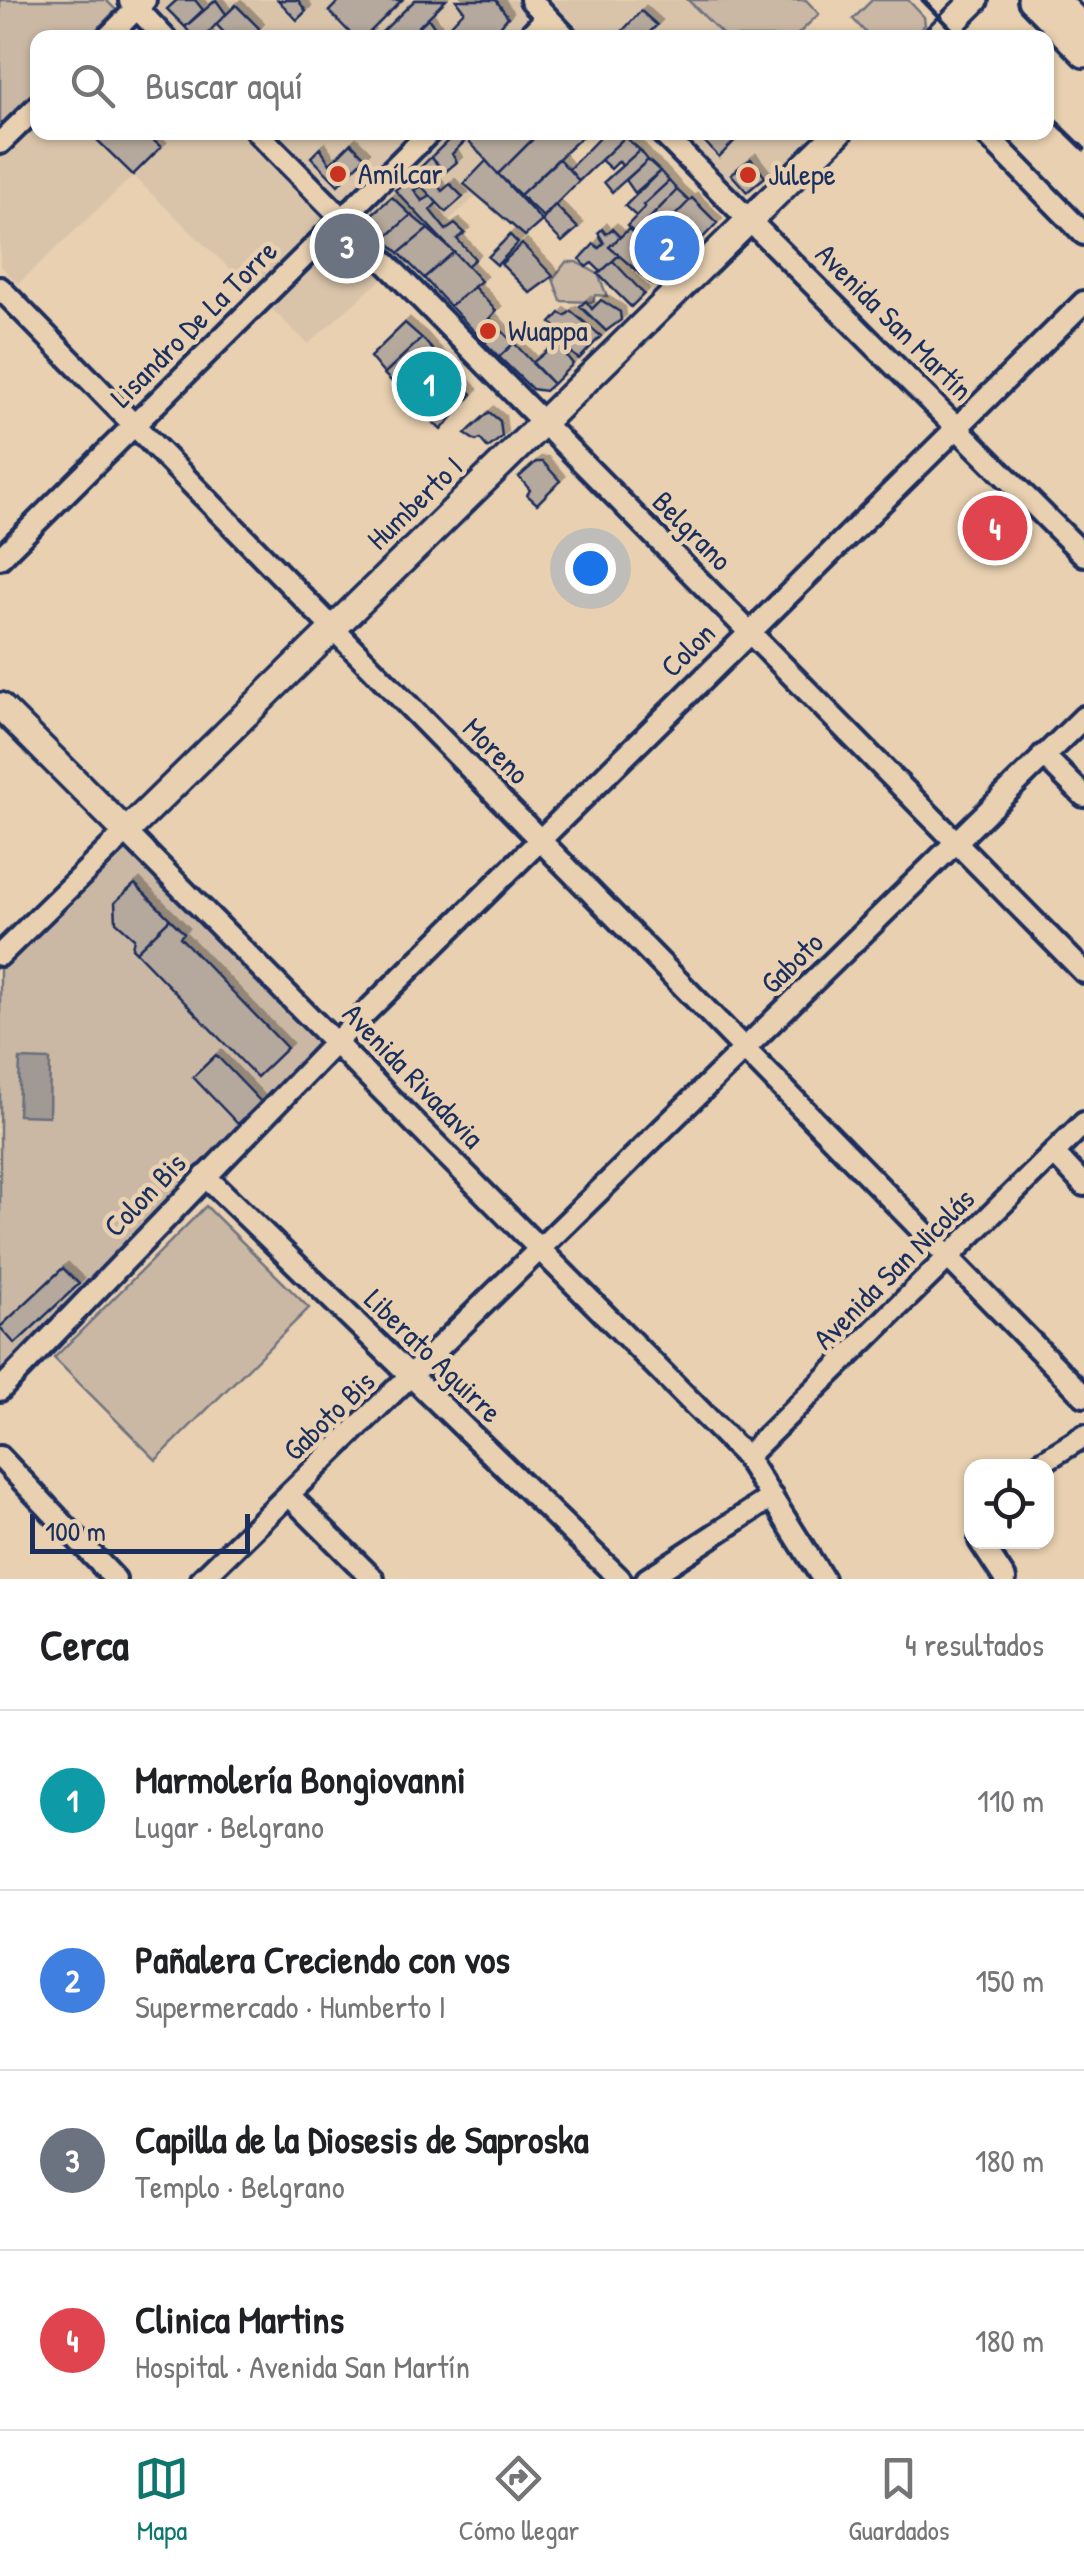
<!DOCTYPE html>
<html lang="es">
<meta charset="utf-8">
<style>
:root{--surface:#fff;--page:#f6f6f6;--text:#202124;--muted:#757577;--line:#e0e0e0;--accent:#0f766e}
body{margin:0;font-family:"Patrick Hand",sans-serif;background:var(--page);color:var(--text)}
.controls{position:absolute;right:30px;bottom:30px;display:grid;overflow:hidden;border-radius:20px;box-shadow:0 2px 8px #0004}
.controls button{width:90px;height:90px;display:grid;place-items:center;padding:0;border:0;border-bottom:2px solid var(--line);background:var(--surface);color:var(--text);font:50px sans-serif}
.scale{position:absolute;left:30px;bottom:25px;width:220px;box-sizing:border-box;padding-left:10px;border:5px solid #1b2f5e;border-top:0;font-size:28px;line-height:35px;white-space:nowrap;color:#1b2f5e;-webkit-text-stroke:8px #e8d0b0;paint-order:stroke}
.you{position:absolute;left:590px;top:568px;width:35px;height:35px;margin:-25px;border:8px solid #fff;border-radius:50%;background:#1a73e8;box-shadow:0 0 0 15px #1a73e833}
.badge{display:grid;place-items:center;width:65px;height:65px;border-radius:50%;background:var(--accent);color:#fff;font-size:32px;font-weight:700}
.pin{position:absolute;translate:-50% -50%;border:5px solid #fff;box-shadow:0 2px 10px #0006}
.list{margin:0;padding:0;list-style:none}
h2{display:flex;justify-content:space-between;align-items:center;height:130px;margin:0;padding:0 40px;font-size:42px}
h2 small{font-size:32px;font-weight:400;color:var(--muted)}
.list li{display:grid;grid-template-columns:65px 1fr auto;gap:30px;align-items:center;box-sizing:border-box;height:180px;padding:0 40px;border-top:2px solid var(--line)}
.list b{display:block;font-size:38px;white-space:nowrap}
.list p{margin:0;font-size:32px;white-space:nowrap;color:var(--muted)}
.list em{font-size:32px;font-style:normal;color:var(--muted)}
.icon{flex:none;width:55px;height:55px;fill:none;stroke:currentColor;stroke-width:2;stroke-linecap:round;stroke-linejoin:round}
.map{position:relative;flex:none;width:1084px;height:1579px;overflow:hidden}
.search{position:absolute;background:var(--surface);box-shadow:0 2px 8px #0004;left:30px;right:30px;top:30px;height:110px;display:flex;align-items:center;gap:25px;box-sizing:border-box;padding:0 35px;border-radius:20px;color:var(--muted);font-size:38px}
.sheet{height:850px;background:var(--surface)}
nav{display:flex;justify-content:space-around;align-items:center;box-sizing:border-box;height:140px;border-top:2px solid var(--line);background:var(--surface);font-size:28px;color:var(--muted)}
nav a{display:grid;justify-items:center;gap:5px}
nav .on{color:var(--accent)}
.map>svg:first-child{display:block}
.built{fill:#d9c4aa}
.green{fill:#cab8a4;stroke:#727481;stroke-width:2.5}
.water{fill:#a19994;stroke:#6b6f7e;stroke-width:2.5}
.building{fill:#b5a89c;stroke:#1b2f5e;stroke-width:2.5;filter:url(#shadow)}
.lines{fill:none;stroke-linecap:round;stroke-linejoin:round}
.minor-casing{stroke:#1b2f5e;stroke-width:28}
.major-casing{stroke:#1b2f5e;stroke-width:32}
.minor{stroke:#e8d0b0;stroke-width:20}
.major{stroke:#e8d0b0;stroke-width:25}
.rail{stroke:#1b2f5e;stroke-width:5}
.poi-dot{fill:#c8321e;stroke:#e8d0b0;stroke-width:4}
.labels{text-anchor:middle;stroke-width:9;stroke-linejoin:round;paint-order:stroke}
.poi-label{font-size:30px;fill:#1b2f5e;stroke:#e8d0b0;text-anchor:start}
.street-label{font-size:30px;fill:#1b2f5e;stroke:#e8d0b0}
</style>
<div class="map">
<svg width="1084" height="1579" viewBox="0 0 1084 1579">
<defs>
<filter id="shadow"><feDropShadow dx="5" dy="-5" stdDeviation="0" flood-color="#0004"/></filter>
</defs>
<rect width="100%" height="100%" fill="#e8d0b0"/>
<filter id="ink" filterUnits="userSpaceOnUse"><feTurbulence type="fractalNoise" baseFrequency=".01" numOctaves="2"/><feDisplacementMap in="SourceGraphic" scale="20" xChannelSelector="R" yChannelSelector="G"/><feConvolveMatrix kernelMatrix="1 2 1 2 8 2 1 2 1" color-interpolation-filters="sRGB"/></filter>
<g filter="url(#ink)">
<path class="built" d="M 161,0 L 688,0 L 725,37 L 120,38 Z
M 37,113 L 38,132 L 548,133 L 308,344 L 133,176 L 18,284 L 0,265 L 0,148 Z
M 661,133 L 816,133 L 735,207 Z"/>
<path class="green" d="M 0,0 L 106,0 L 116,10 L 89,37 L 38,38 L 37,88 L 0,125 Z
M 688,0 L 806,0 L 819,14 L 795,37 L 725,37 Z
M 872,0 L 908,0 L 924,17 L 925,25 L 912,37 L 870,37 L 853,19 Z
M 566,262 L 576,262 L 598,274 L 607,296 L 595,295 L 593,302 L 561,301 L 553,279 Z
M 126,832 L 335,1043 L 0,1390 L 0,955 Z
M 206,1206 L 309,1308 L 156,1460 L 54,1358 Z"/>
<path class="water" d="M 20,1059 L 50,1060 L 49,1116 L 18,1115 Z"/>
<path class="building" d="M 177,0 L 195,0 L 203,10 L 185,27 L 167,9 Z
M 216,0 L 226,14 L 207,34 L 210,38 L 194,38 L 185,27 Z
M 278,0 L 298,0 L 306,11 L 297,20 Z
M 340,0 L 402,0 L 364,38 L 355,38 L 329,11 Z
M 415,0 L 446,0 L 407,38 L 384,38 L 381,33 Z
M 456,0 L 496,0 L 508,17 L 490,38 L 463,38 L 451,25 L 464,11 Z
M 236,5 L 259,28 L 251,38 L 229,38 L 216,24 Z
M 641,11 L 657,25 L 644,38 L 616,38 Z
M 428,18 L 442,38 L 407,38 Z
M 89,132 L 144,132 L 161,147 L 133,175 Z
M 457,132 L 467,139 L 452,154 L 457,162 L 445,172 L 431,157 Z
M 461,132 L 540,132 L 498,174 Z
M 540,132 L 587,132 L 520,195 L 498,174 Z
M 605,132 L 622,132 L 625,137 L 579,181 L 569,169 Z
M 715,132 L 743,132 L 719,157 L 705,142 Z
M 625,137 L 640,150 L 622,166 L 619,161 L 611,169 L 601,160 Z
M 351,143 L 365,157 L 338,185 L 311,157 L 320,148 L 330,164 Z
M 640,150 L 648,160 L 612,192 L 604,182 Z
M 431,157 L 441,169 L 430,176 L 442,191 L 450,184 L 463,197 L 446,212 L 412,176 Z
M 559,159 L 579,181 L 543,217 L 520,195 Z
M 751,159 L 765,177 L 747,192 L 731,174 Z
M 648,160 L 660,171 L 635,193 L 626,180 Z
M 486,161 L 542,221 L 525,236 L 464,184 Z
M 660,171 L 669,181 L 643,205 L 645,207 L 636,216 L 625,206 Z
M 412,176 L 422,186 L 414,190 L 422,201 L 431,196 L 437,203 L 430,210 L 446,230 L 455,224 L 465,233 L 457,239 L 475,259 L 467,266 L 395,190 Z
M 669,181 L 677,190 L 635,234 L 627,226 L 645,207 L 643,205 Z
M 677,190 L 689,201 L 660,231 L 648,220 Z
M 392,197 L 411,215 L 384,239 L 365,220 Z
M 692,198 L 717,223 L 688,253 L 660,231 Z
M 555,205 L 578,228 L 562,242 L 542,221 Z
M 411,215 L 428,229 L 399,253 L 384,239 Z
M 428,229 L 454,252 L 424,278 L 399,253 Z
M 602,229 L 606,234 L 612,229 L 620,237 L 609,247 L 619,255 L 601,272 L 592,263 L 586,267 L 580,259 L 594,244 L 599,248 L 604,243 L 598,233 Z
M 629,229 L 670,267 L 652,284 L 609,247 Z
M 660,231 L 688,253 L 670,267 L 647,243 Z
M 510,235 L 518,243 L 497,265 L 488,257 Z
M 522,244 L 553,276 L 530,293 L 501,264 Z
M 454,252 L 481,281 L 450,306 L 424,278 Z
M 613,261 L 644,294 L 631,307 L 598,274 Z
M 474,287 L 496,311 L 476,333 L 450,306 Z
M 601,300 L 620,312 L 621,320 L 606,331 L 580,306 L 586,301 L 592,309 Z
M 571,311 L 601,336 L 579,359 L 564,347 L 571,342 L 551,323 L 560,313 L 565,316 Z
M 491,319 L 499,328 L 485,343 L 476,333 Z
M 405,323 L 422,338 L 384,374 L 370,357 Z
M 499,328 L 514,343 L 499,357 L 485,343 Z
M 422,338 L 472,394 L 441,430 L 384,374 Z
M 514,343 L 553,384 L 545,391 L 532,389 L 499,357 Z
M 557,343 L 572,353 L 567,356 L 573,364 L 553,384 L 532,363 Z
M 489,412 L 500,421 L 502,437 L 488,448 L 480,439 L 476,441 L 465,434 Z
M 536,462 L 543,462 L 560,481 L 537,504 L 527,495 L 530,490 L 519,477 Z
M 996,508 L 1014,526 L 995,546 L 977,528 Z
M 135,884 L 170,919 L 136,952 L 132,948 L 134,938 L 116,922 L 115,902 Z
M 170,919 L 184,933 L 180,937 L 287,1048 L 257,1077 L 136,952 Z
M 216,1055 L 261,1102 L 238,1124 L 193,1077 Z
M 63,1268 L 79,1284 L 15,1344 L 0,1327 Z"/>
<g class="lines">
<defs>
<path id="minor" d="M 531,0 L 567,38
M 130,1 L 165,38
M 107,38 L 145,0
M 527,38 L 547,17
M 257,132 L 1084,972
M 661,132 L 1084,555
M 984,132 L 1084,234
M 0,143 L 38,106
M 0,288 L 1084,1396
M 0,558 L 430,132
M 1043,755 L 1084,796
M 0,955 L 126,832 L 746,1457 L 823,1579
M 1054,1153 L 1084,1185
M 205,1176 L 620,1579
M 0,1390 L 335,1043 L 1084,302
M 0,1457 L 115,1579
M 746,1457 L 1084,1123
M 1036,1466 L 1084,1436
M 290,1496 L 373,1579
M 980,1541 L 1005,1579
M 202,1579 L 1084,717
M 647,1579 L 772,1497"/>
<path id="major" d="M 1031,0 L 1084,54
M 1056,0 L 1084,28
M 937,38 L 975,0
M 0,706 L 126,832 L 839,132"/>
</defs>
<use href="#minor" class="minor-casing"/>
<use href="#major" class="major-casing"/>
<use href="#minor" class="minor"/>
<use href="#major" class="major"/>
<path class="rail" d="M 923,0 L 960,38
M 1046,112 L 1084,149"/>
</g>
</g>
<g class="poi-dot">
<circle cx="338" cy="174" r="10"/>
<circle cx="748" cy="175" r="10"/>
<circle cx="488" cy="331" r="10"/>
</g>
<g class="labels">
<g class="poi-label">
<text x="358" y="184">Amílcar</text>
<text x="768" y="185">Julepe</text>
<text x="508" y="341">Wuappa</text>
</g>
<g class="street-label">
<text transform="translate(894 322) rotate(45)" y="10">Avenida San Martín</text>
<text transform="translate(194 324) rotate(-45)" y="10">Lisandro De La Torre</text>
<text transform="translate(415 503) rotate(-44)" y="10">Humberto I</text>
<text transform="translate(692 531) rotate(45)" y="10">Belgrano</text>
<text transform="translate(688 650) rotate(-45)" y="10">Colon</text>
<text transform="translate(496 751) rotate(45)" y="10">Moreno</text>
<text transform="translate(792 963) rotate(-44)" y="10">Gaboto</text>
<text transform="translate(413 1076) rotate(46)" y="10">Avenida Rivadavia</text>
<text transform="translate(145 1195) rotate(-46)" y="10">Colon Bis</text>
<text transform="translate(894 1269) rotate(-45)" y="10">Avenida San Nicolás</text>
<text transform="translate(433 1356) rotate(44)" y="10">Liberato Aguirre</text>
<text transform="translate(329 1416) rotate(-44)" y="10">Gaboto Bis</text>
</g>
</g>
</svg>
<div class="controls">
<button><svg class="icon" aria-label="locate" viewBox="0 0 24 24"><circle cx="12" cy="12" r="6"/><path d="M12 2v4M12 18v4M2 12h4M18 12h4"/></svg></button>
</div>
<div class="scale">100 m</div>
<div class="you"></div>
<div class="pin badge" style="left:429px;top:384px;background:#0f9aa8">1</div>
<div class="pin badge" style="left:667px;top:248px;background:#3f7fe0">2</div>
<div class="pin badge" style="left:347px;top:246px;background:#6b7280">3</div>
<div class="pin badge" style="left:995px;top:528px;background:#e0444e">4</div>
<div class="search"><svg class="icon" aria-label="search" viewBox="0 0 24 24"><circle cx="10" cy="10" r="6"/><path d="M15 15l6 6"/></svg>Buscar aquí</div>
</div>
<section class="sheet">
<h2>Cerca<small>4 resultados</small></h2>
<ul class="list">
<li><span class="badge" style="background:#0f9aa8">1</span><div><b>Marmolería Bongiovanni</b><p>Lugar · Belgrano</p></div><em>110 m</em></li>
<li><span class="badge" style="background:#3f7fe0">2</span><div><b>Pañalera Creciendo con vos</b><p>Supermercado · Humberto I</p></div><em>150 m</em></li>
<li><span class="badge" style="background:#6b7280">3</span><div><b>Capilla de la Diosesis de Saproska</b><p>Templo · Belgrano</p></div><em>180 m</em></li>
<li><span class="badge" style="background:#e0444e">4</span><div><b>Clinica Martins</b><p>Hospital · Avenida San Martín</p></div><em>180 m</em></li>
</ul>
</section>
<nav>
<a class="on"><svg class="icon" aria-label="map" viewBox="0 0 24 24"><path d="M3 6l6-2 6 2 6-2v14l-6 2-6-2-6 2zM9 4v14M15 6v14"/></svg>Mapa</a>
<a><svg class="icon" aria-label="directions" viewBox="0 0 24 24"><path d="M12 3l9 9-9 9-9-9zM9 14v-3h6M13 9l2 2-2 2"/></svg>Cómo llegar</a>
<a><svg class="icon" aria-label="saved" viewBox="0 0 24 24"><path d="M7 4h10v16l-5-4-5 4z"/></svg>Guardados</a>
</nav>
